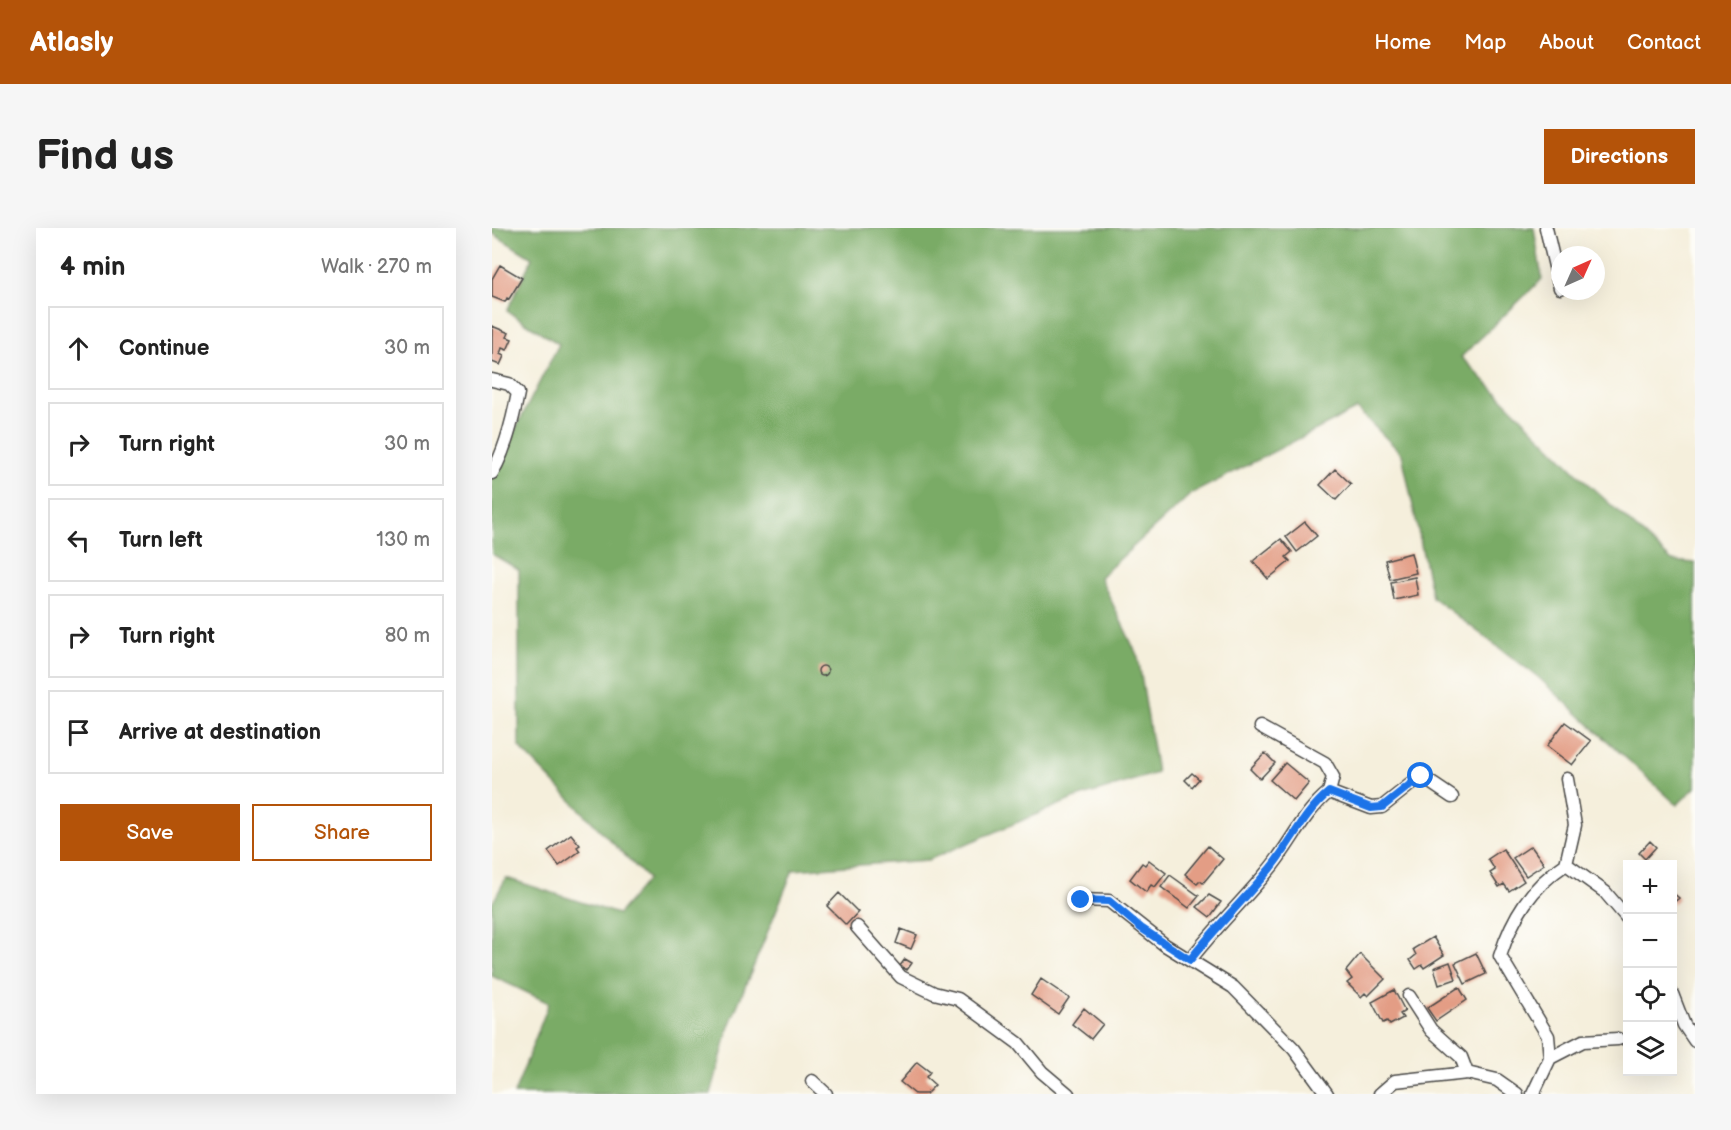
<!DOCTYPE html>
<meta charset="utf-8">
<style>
:root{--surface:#fff;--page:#f6f6f6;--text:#222;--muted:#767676;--line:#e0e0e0;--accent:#b45309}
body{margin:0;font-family:"Balsamiq Sans",sans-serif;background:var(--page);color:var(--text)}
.controls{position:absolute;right:18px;bottom:18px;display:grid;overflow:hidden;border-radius:0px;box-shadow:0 6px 24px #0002}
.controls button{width:54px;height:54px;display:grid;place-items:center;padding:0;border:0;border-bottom:2px solid var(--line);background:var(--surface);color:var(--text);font:30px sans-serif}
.compass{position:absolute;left:1059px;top:18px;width:54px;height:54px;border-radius:50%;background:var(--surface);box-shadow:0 6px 24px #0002;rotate:45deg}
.stop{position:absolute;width:18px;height:18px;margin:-14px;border:4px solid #1a73e8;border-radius:50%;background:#fff}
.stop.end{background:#1a73e8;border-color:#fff;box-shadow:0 2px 6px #0008}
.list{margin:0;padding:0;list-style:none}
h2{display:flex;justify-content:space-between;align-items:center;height:78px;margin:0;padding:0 24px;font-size:26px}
h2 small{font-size:20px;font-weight:400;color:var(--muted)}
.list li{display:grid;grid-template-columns:39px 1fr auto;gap:18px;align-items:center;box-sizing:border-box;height:84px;margin:0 12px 12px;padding:0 12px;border:2px solid var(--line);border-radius:0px}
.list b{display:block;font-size:22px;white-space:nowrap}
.list em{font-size:20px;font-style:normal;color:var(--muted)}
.actions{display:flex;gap:12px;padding:18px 24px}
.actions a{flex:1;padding:14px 0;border:2px solid var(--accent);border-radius:0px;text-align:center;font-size:21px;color:var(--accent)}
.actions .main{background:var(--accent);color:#fff}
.icon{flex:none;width:33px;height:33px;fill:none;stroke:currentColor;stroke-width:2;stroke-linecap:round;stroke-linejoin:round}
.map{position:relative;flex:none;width:1203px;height:866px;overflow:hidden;border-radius:0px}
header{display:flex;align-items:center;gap:36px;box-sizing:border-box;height:84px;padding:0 30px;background:var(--accent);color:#fff}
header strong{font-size:28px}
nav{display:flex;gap:33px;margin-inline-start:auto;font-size:21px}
.intro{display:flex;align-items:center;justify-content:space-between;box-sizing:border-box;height:144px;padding:0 36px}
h1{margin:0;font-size:42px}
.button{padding:15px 27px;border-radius:0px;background:var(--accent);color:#fff;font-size:21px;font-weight:700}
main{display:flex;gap:36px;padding:0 36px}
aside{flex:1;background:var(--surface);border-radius:0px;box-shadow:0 6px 24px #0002}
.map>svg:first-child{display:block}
.forest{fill:#7aab66;stroke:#526b48;stroke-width:1.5}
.building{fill:#e39d85}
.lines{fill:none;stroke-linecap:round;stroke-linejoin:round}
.minor-casing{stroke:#494846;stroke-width:15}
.minor{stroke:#fff;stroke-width:12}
.route{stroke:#1a73e8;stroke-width:8}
</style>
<header>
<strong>Atlasly</strong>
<nav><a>Home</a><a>Map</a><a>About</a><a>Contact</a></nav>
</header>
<div class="intro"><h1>Find us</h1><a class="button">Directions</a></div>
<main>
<aside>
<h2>4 min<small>Walk · 270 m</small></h2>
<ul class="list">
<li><svg class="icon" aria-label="ahead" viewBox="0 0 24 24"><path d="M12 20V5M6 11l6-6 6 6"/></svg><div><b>Continue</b></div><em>30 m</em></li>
<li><svg class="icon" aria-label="right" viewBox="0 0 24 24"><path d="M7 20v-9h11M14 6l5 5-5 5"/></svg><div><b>Turn right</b></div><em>30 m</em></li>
<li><svg class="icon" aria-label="left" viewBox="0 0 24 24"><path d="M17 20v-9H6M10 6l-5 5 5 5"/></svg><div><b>Turn left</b></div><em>130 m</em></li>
<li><svg class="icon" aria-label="right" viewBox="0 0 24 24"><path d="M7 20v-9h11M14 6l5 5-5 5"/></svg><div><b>Turn right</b></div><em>80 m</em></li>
<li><svg class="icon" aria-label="arrive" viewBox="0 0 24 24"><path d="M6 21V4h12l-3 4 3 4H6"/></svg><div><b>Arrive at destination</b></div></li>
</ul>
<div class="actions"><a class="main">Save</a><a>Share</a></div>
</aside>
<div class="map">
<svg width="1203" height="866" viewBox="0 0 1203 866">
<rect width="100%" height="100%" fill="#fdfcf7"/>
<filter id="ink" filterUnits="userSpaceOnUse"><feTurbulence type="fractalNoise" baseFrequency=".0167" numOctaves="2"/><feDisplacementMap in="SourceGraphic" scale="12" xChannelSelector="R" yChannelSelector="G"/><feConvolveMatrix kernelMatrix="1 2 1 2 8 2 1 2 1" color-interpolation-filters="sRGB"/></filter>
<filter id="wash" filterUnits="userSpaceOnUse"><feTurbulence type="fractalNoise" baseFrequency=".008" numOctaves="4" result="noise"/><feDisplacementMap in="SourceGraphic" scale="24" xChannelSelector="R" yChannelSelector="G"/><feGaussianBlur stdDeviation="1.35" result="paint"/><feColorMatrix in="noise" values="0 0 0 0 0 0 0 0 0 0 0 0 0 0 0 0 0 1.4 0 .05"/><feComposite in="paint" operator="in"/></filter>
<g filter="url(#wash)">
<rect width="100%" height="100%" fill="#f5efdc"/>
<path class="forest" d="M 0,0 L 1042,0 L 1050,51 L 969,129 L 1094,254 L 1180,333 L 1203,335 L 1203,560 L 1185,577 L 1046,449 L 940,369 L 910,226 L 865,181 L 699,266 L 608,349 L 646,429 L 665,545 L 581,571 L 436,632 L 301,642 L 237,798 L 219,866 L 22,866 L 57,775 L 0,748 L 0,676 L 14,650 L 126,686 L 156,651 L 27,519 L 27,342 L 0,326 L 0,247 L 67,116 L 15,83 L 40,30 L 0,5 Z"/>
<g id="blocks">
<path class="building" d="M 8,37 L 30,50 L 17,71 L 15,70 L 13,74 L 0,69 L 0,51 Z
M 0,98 L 17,105 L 15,109 L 20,111 L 15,122 L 10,120 L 8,126 L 12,128 L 8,137 L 0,134 Z
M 843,241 L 859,256 L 844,272 L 828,257 Z
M 813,294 L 825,308 L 805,324 L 794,309 Z
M 789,311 L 800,324 L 794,329 L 798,333 L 776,351 L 761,333 Z
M 919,325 L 924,345 L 898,351 L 893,332 Z
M 923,349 L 926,367 L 902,372 L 899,354 Z
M326 443a5 5 0 1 1 10 0a5 5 0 1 1-10 0Z
M 1073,494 L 1099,513 L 1080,537 L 1055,518 Z
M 773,525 L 783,535 L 768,551 L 758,541 Z
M 793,535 L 817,555 L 802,573 L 778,552 Z
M 700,545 L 707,551 L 700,559 L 693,552 Z
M 79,606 L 88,617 L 85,619 L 88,623 L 67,638 L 56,623 Z
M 1158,613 L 1164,619 L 1153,631 L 1147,625 Z
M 716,618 L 731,631 L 711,655 L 708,653 L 705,656 L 693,646 Z
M 1039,618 L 1052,636 L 1034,648 L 1021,630 Z
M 1011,621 L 1032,653 L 1017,663 L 1012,656 L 1007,659 L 998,645 L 1003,642 L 996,631 Z
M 657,632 L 674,645 L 663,659 L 659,657 L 654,664 L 638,651 L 650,635 L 653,637 Z
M 678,647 L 707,668 L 697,680 L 669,659 Z
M 1180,664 L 1187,670 L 1180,676 Z
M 347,665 L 366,684 L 354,697 L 335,678 Z
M 717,667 L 729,674 L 718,689 L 705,679 Z
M 409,701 L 425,707 L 419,721 L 404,715 Z
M 941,709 L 952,727 L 932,740 L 930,737 L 924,741 L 918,732 L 924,727 L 921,721 Z
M 984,725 L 994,746 L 973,756 L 963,735 Z
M 868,726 L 893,751 L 876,768 L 873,765 L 869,769 L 855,755 L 860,751 L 854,743 Z
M 413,731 L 420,735 L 415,742 L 408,738 Z
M 958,734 L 964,751 L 947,757 L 942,740 Z
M 549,751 L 577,770 L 566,786 L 539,767 Z
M 967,759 L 975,772 L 944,793 L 935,780 Z
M 902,762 L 913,783 L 908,786 L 911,790 L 898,797 L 895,793 L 891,795 L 880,774 Z
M 592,780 L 611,796 L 599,811 L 580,796 Z
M 425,834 L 438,844 L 434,849 L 443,857 L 434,866 L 423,866 L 408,854 Z"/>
</g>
</g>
<g filter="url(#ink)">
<use href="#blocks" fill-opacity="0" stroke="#494846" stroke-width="1.5"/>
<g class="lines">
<defs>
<path id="minor" d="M 1054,0 L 1068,60
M 0,152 L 17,156 L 26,165 C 21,191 14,222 0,245
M 768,499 L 833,535 L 841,549 L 837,564
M 1074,636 L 1113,664 L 1136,691
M 589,672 L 617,673 L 673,717 L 741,759 L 802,821 L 835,866
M 365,699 L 409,749 L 442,765 L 466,771 L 526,815 L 550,844 L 576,866
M 698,732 C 722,701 750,674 775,644 C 798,618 810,586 837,564 L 879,580 L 890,579 L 929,548 L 960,569
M 1180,766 L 1192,797 L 1203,813
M 917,768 L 939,802 L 969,829 L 975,845
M 1058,830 L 1056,808 L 1008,728 C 1021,688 1039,659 1074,636 L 1083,597 L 1075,551
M 320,853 L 334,866
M 888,866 L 903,853 L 975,845 L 1005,852 L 1025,866
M 1041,866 L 1058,830 L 1091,813 L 1126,811"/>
</defs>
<use href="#minor" class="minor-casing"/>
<use href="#minor" class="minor"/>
</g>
</g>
<g class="lines" filter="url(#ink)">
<path class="route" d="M 589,672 L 617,673 L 649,700 L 698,732 C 722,701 750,674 775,644 C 798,618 810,586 837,564 L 879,580 L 890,579 L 929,548"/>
</g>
</svg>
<div class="controls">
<button>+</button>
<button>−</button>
<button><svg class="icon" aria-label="locate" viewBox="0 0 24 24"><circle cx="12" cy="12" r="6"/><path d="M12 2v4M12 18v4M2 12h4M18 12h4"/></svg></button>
<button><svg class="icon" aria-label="layers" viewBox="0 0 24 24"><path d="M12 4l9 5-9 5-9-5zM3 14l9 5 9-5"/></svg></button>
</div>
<svg class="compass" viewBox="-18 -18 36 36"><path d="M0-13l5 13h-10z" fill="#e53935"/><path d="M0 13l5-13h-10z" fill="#767676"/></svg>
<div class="stop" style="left:929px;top:548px"></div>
<div class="stop end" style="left:589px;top:672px"></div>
</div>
</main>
